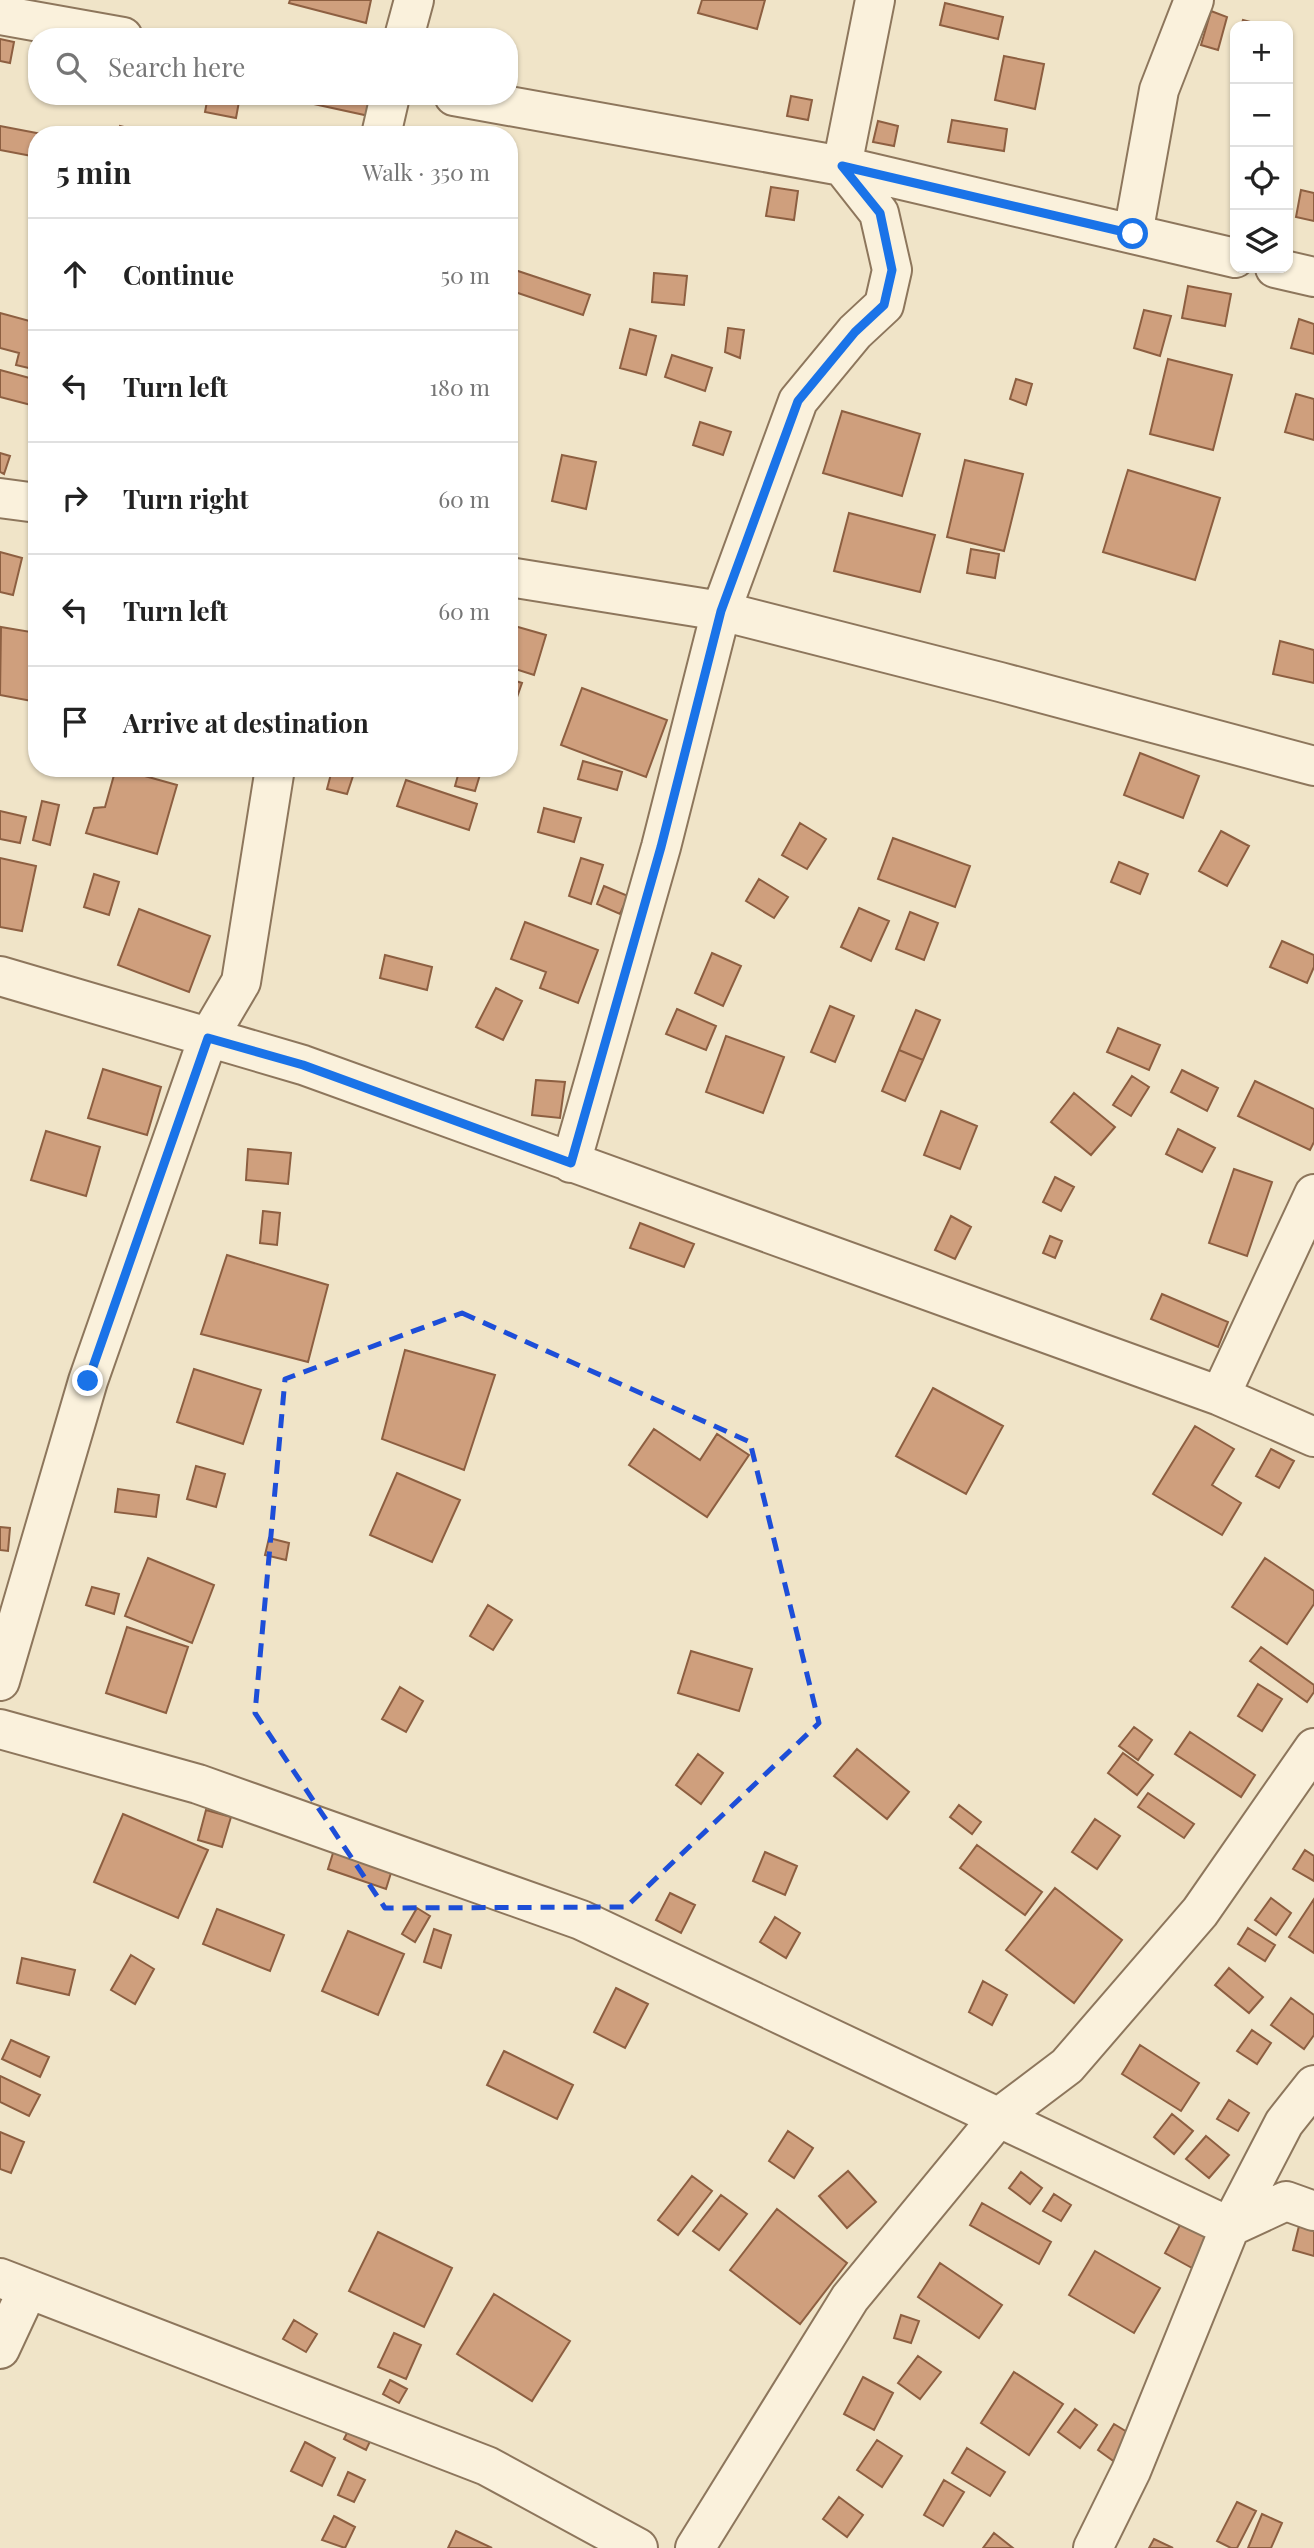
<!DOCTYPE html>
<meta charset="utf-8">
<style>
:root{--surface:#fff;--page:#f2f2f2;--text:#222;--muted:#767676;--line:#e0e0e0}
body{margin:0;font-family:"Playfair Display",serif;background:var(--page);color:var(--text)}
.controls{position:absolute;right:21px;top:21px;display:grid;overflow:hidden;border-radius:14px;box-shadow:0 2px 5px #0004}
.controls button{width:63px;height:63px;display:grid;place-items:center;padding:0;border:0;border-bottom:2px solid var(--line);background:var(--surface);color:var(--text);font:35px sans-serif}
.stop{position:absolute;width:21px;height:21px;margin:-16px;border:5px solid #1a73e8;border-radius:50%;background:#fff}
.stop.end{background:#1a73e8;border-color:#fff;box-shadow:0 2px 7px #0008}
.list{margin:0;padding:0;list-style:none}
h2{display:flex;justify-content:space-between;align-items:center;height:91px;margin:0;padding:0 28px;font-size:30px}
h2 small{font-size:23px;font-weight:400;color:var(--muted)}
.list li{display:grid;grid-template-columns:46px 1fr auto;gap:21px;align-items:center;box-sizing:border-box;height:112px;padding:0 28px;border-top:2px solid var(--line)}
.list b{display:block;font-size:26px;white-space:nowrap}
.list em{font-size:23px;font-style:normal;color:var(--muted)}
.icon{flex:none;width:38px;height:38px;fill:none;stroke:currentColor;stroke-width:2;stroke-linecap:round;stroke-linejoin:round}
.map{position:relative;flex:none;width:1314px;height:2548px;overflow:hidden}
.search{position:absolute;background:var(--surface);box-shadow:0 2px 5px #0004;left:28px;top:28px;width:490px;height:77px;display:flex;align-items:center;gap:18px;box-sizing:border-box;padding:0 24px;border-radius:28px;color:var(--muted);font-size:26px}
.panel{position:absolute;background:var(--surface);box-shadow:0 2px 5px #0004;left:28px;top:126px;width:490px;height:651px;border-radius:28px}
.map>svg:first-child{display:block}
.building{fill:#cf9f7d;stroke:#8d5f41;stroke-width:2}
.lines{fill:none;stroke-linecap:round;stroke-linejoin:round}
.street-casing{stroke:#8d765c;stroke-width:42}
.street{stroke:#faf1dc;stroke-width:38}
.route{stroke:#1a73e8;stroke-width:9}
.marked{fill:none;stroke:#1d4ed8;stroke-width:5;stroke-dasharray:14 9;stroke-linejoin:round}
</style>
<div class="map">
<svg width="1314" height="2548" viewBox="0 0 1314 2548">
<rect width="100%" height="100%" fill="#f0e4c8"/>
<path class="building" d="M 290,0 L 371,0 L 366,23 L 289,3 Z
M 702,0 L 765,0 L 757,29 L 698,13 Z
M 945,3 L 1003,17 L 998,39 L 940,25 Z
M 1211,11 L 1227,17 L 1218,50 L 1201,45 Z
M 1243,20 L 1265,26 L 1241,26 Z
M 0,39 L 14,42 L 10,63 L 0,61 Z
M 1004,56 L 1044,64 L 1035,109 L 995,100 Z
M 208,96 L 240,96 L 236,118 L 205,112 Z
M 277,96 L 373,96 L 369,116 Z
M 791,96 L 812,100 L 808,120 L 787,116 Z
M 952,120 L 1007,129 L 1004,151 L 948,142 Z
M 878,121 L 898,126 L 894,146 L 873,142 Z
M 0,126 L 47,135 L 37,135 L 37,157 L 0,150 Z
M 120,126 L 156,135 L 118,135 Z
M 771,187 L 798,191 L 794,220 L 766,216 Z
M 1301,190 L 1314,193 L 1314,221 L 1296,217 Z
M 509,268 L 590,295 L 583,315 L 509,290 Z
M 654,273 L 687,276 L 684,305 L 652,302 Z
M 1188,286 L 1231,294 L 1225,326 L 1182,318 Z
M 1144,310 L 1171,316 L 1160,356 L 1134,348 Z
M 0,313 L 37,323 L 37,370 L 16,365 L 19,353 L 0,348 Z
M 1299,319 L 1314,324 L 1314,354 L 1291,348 Z
M 728,328 L 744,330 L 740,358 L 725,352 Z
M 630,329 L 656,336 L 646,375 L 620,368 Z
M 672,355 L 712,368 L 705,391 L 665,377 Z
M 1168,359 L 1232,375 L 1213,450 L 1150,434 Z
M 0,370 L 37,380 L 31,405 L 0,397 Z
M 1016,379 L 1032,384 L 1026,405 L 1010,399 Z
M 1296,394 L 1314,399 L 1314,440 L 1285,432 Z
M 842,411 L 920,434 L 902,496 L 823,473 Z
M 700,422 L 731,432 L 723,455 L 693,445 Z
M 0,453 L 10,456 L 4,474 L 0,472 Z
M 562,455 L 596,462 L 586,509 L 552,501 Z
M 965,460 L 1023,474 L 1004,551 L 947,537 Z
M 1128,470 L 1220,498 L 1195,580 L 1103,552 Z
M 849,513 L 935,535 L 920,592 L 834,571 Z
M 971,549 L 999,554 L 995,578 L 967,573 Z
M 0,552 L 22,558 L 13,595 L 0,592 Z
M 511,625 L 546,635 L 534,675 L 509,667 Z
M 1,627 L 37,633 L 37,702 L 0,695 Z
M 1280,641 L 1314,650 L 1314,683 L 1273,674 Z
M 509,679 L 522,683 L 509,720 Z
M 582,688 L 667,720 L 646,777 L 561,745 Z
M 1140,753 L 1199,776 L 1183,818 L 1124,795 Z
M 583,761 L 622,772 L 617,790 L 578,779 Z
M 116,768 L 177,785 L 157,854 L 86,833 L 94,808 L 105,807 Z
M 460,768 L 482,768 L 475,791 L 455,786 Z
M 332,770 L 353,776 L 347,794 L 327,789 Z
M 406,780 L 477,804 L 469,830 L 397,806 Z
M 42,801 L 59,805 L 50,845 L 33,840 Z
M 544,808 L 581,818 L 574,842 L 538,832 Z
M 0,811 L 26,817 L 20,843 L 0,839 Z
M 800,823 L 826,839 L 807,869 L 782,855 Z
M 1221,831 L 1249,846 L 1227,886 L 1199,871 Z
M 893,838 L 970,866 L 955,907 L 878,879 Z
M 0,858 L 36,866 L 22,931 L 0,927 Z
M 581,858 L 603,865 L 591,904 L 569,896 Z
M 1119,862 L 1148,874 L 1140,894 L 1111,882 Z
M 94,874 L 119,882 L 109,915 L 84,907 Z
M 759,879 L 788,897 L 774,918 L 746,901 Z
M 604,886 L 628,896 L 620,914 L 597,904 Z
M 859,908 L 889,921 L 871,961 L 841,947 Z
M 139,909 L 210,936 L 189,992 L 118,965 Z
M 910,912 L 938,923 L 924,960 L 896,949 Z
M 525,922 L 598,950 L 578,1003 L 540,988 L 546,972 L 511,959 Z
M 1282,941 L 1314,955 L 1314,967 L 1307,983 L 1270,967 Z
M 712,953 L 741,966 L 723,1006 L 695,993 Z
M 385,955 L 432,967 L 427,990 L 380,978 Z
M 496,988 L 522,1001 L 503,1040 L 476,1027 Z
M 830,1006 L 854,1016 L 835,1062 L 811,1052 Z
M 677,1009 L 716,1026 L 706,1050 L 666,1034 Z
M 916,1010 L 940,1020 L 923,1060 L 899,1050 Z
M 1118,1028 L 1160,1045 L 1149,1070 L 1107,1052 Z
M 726,1036 L 784,1057 L 763,1113 L 706,1092 Z
M 899,1050 L 923,1060 L 905,1101 L 882,1091 Z
M 103,1069 L 161,1087 L 147,1135 L 88,1118 Z
M 1182,1070 L 1218,1088 L 1207,1111 L 1171,1092 Z
M 1132,1076 L 1149,1087 L 1131,1116 L 1113,1105 Z
M 536,1080 L 565,1082 L 560,1118 L 532,1115 Z
M 1255,1081 L 1314,1109 L 1314,1142 L 1310,1150 L 1238,1116 Z
M 1074,1093 L 1115,1127 L 1091,1155 L 1051,1122 Z
M 941,1111 L 977,1126 L 960,1169 L 924,1155 Z
M 1178,1129 L 1215,1148 L 1202,1172 L 1166,1154 Z
M 46,1131 L 100,1147 L 86,1196 L 31,1180 Z
M 248,1149 L 291,1153 L 288,1184 L 246,1180 Z
M 1234,1169 L 1272,1182 L 1247,1256 L 1209,1243 Z
M 1055,1177 L 1074,1187 L 1061,1211 L 1043,1202 Z
M 263,1211 L 280,1213 L 277,1245 L 260,1243 Z
M 951,1216 L 971,1227 L 955,1259 L 935,1250 Z
M 640,1223 L 694,1244 L 684,1267 L 630,1248 Z
M 1050,1236 L 1062,1241 L 1055,1258 L 1043,1253 Z
M 227,1255 L 328,1285 L 308,1362 L 201,1334 Z
M 1162,1294 L 1228,1322 L 1218,1347 L 1151,1319 Z
M 405,1350 L 495,1375 L 464,1470 L 382,1439 Z
M 194,1369 L 261,1390 L 243,1444 L 177,1422 Z
M 933,1388 L 1003,1426 L 966,1494 L 896,1456 Z
M 1195,1426 L 1234,1449 L 1212,1485 L 1241,1503 L 1222,1535 L 1153,1494 Z
M 654,1429 L 700,1460 L 717,1434 L 749,1455 L 707,1517 L 629,1465 Z
M 1271,1449 L 1294,1461 L 1279,1488 L 1256,1476 Z
M 196,1466 L 225,1474 L 216,1507 L 187,1499 Z
M 397,1473 L 460,1500 L 432,1562 L 370,1535 Z
M 118,1489 L 159,1495 L 156,1517 L 115,1512 Z
M 0,1527 L 10,1528 L 8,1551 L 0,1550 Z
M 269,1538 L 289,1543 L 286,1560 L 265,1555 Z
M 148,1558 L 214,1585 L 192,1643 L 125,1616 Z
M 1265,1558 L 1314,1591 L 1314,1604 L 1287,1644 L 1232,1607 Z
M 92,1587 L 119,1594 L 114,1614 L 86,1605 Z
M 488,1605 L 512,1620 L 493,1650 L 470,1636 Z
M 127,1627 L 188,1647 L 166,1713 L 106,1693 Z
M 1261,1647 L 1314,1685 L 1314,1692 L 1307,1702 L 1250,1661 Z
M 691,1651 L 752,1669 L 739,1711 L 678,1693 Z
M 1258,1684 L 1282,1699 L 1262,1731 L 1238,1716 Z
M 400,1687 L 423,1701 L 406,1732 L 382,1719 Z
M 1134,1727 L 1152,1740 L 1138,1760 L 1119,1746 Z
M 1190,1732 L 1255,1775 L 1241,1797 L 1175,1754 Z
M 857,1749 L 909,1792 L 887,1819 L 834,1776 Z
M 1123,1753 L 1153,1775 L 1137,1795 L 1108,1773 Z
M 698,1754 L 723,1773 L 701,1804 L 676,1785 Z
M 1148,1793 L 1194,1824 L 1184,1838 L 1138,1807 Z
M 959,1805 L 981,1822 L 972,1834 L 950,1817 Z
M 206,1810 L 231,1817 L 222,1847 L 198,1840 Z
M 123,1814 L 208,1850 L 178,1918 L 94,1882 Z
M 1095,1819 L 1120,1836 L 1097,1869 L 1072,1852 Z
M 338,1837 L 396,1857 L 386,1889 L 328,1869 Z
M 977,1845 L 1042,1892 L 1025,1915 L 960,1868 Z
M 1305,1850 L 1314,1856 L 1314,1881 L 1293,1869 Z
M 765,1852 L 797,1866 L 785,1895 L 753,1881 Z
M 1055,1888 L 1122,1940 L 1074,2003 L 1006,1950 Z
M 670,1893 L 695,1905 L 681,1933 L 656,1920 Z
M 1271,1898 L 1291,1913 L 1276,1935 L 1255,1920 Z
M 1314,1899 L 1314,1953 L 1289,1937 Z
M 417,1908 L 430,1916 L 415,1942 L 402,1934 Z
M 217,1909 L 284,1935 L 270,1971 L 203,1944 Z
M 775,1917 L 800,1933 L 786,1958 L 760,1942 Z
M 1248,1928 L 1275,1945 L 1265,1961 L 1238,1944 Z
M 434,1929 L 451,1935 L 441,1968 L 424,1962 Z
M 348,1931 L 404,1954 L 378,2015 L 322,1991 Z
M 131,1955 L 154,1969 L 135,2004 L 111,1990 Z
M 22,1958 L 75,1970 L 69,1995 L 17,1983 Z
M 1229,1968 L 1263,1997 L 1249,2013 L 1215,1985 Z
M 983,1981 L 1007,1995 L 992,2025 L 969,2012 Z
M 616,1988 L 648,2004 L 625,2048 L 594,2032 Z
M 1291,1998 L 1314,2015 L 1314,2035 L 1304,2049 L 1271,2025 Z
M 1252,2030 L 1271,2043 L 1257,2064 L 1237,2051 Z
M 11,2040 L 49,2057 L 40,2077 L 2,2059 Z
M 1140,2045 L 1199,2083 L 1181,2111 L 1122,2074 Z
M 504,2051 L 573,2085 L 557,2119 L 487,2085 Z
M 0,2076 L 40,2095 L 29,2116 L 0,2102 Z
M 1229,2100 L 1249,2113 L 1238,2131 L 1217,2119 Z
M 1172,2114 L 1193,2131 L 1174,2154 L 1154,2137 Z
M 788,2131 L 813,2148 L 794,2178 L 769,2161 Z
M 0,2132 L 24,2142 L 11,2173 L 0,2169 Z
M 1206,2136 L 1229,2155 L 1209,2178 L 1186,2159 Z
M 848,2171 L 876,2202 L 847,2228 L 819,2196 Z
M 1021,2172 L 1042,2188 L 1030,2204 L 1009,2188 Z
M 692,2176 L 712,2191 L 678,2235 L 658,2220 Z
M 1054,2194 L 1071,2205 L 1061,2221 L 1043,2211 Z
M 721,2195 L 747,2214 L 719,2250 L 693,2231 Z
M 982,2203 L 1051,2242 L 1039,2264 L 970,2225 Z
M 777,2209 L 847,2263 L 800,2324 L 730,2270 Z
M 1186,2214 L 1213,2230 L 1192,2268 L 1165,2253 Z
M 1301,2218 L 1314,2221 L 1314,2256 L 1293,2250 Z
M 378,2232 L 452,2268 L 424,2327 L 349,2291 Z
M 1095,2251 L 1160,2288 L 1134,2333 L 1069,2295 Z
M 940,2263 L 1002,2305 L 979,2338 L 918,2297 Z
M 494,2294 L 570,2341 L 532,2401 L 457,2354 Z
M 901,2315 L 919,2321 L 911,2343 L 894,2338 Z
M 294,2320 L 317,2334 L 306,2352 L 283,2339 Z
M 394,2333 L 421,2345 L 406,2379 L 378,2367 Z
M 918,2356 L 941,2372 L 920,2399 L 898,2383 Z
M 1014,2372 L 1063,2404 L 1029,2455 L 981,2423 Z
M 863,2377 L 893,2393 L 874,2430 L 844,2414 Z
M 390,2380 L 407,2389 L 399,2403 L 383,2394 Z
M 1075,2409 L 1097,2425 L 1080,2448 L 1058,2432 Z
M 1114,2424 L 1137,2438 L 1119,2465 L 1098,2450 Z
M 351,2425 L 373,2435 L 366,2450 L 344,2439 Z
M 877,2440 L 902,2456 L 882,2487 L 857,2470 Z
M 305,2442 L 335,2458 L 322,2486 L 291,2471 Z
M 967,2448 L 1005,2472 L 990,2496 L 952,2473 Z
M 348,2472 L 365,2480 L 354,2502 L 338,2495 Z
M 944,2480 L 964,2492 L 943,2526 L 924,2515 Z
M 839,2497 L 863,2515 L 847,2537 L 823,2519 Z
M 1237,2502 L 1256,2511 L 1237,2548 L 1231,2548 L 1217,2541 Z
M 1262,2514 L 1282,2523 L 1271,2548 L 1248,2548 Z
M 334,2516 L 355,2527 L 345,2548 L 322,2540 Z
M 456,2531 L 492,2548 L 448,2548 Z
M 994,2533 L 1013,2548 L 983,2548 Z
M 1154,2539 L 1173,2548 L 1149,2548 Z"/>
<g class="lines">
<defs>
<path id="street" d="M 0,15 L 123,37
M 404,37 L 414,0
M 454,96 L 842,166 L 1235,258
M 381,135 L 390,96
M 1133,234 L 1159,90 L 1194,0
M 1275,268 L 1314,277
M 0,498 L 37,503
M 509,577 L 721,611 L 1000,682 L 1314,766
M 0,976 L 303,1065 L 1220,1396 L 1314,1437
M 571,1163 L 661,847 L 721,611 L 798,401 L 855,332 L 884,305 L 892,270 L 879,213 L 842,166 L 875,0
M 1220,1396 L 1314,1194
M 0,1681 L 88,1381 L 208,1038 L 241,982 L 275,768
M 0,1729 L 198,1784 L 581,1920 L 1230,2227 L 1286,2201 L 1314,2211
M 0,2278 L 487,2466 L 638,2548
M 0,2349 L 28,2289
M 695,2548 L 850,2298 L 998,2118 L 1067,2066 L 1200,1912 L 1314,1748
M 1093,2548 L 1131,2471 L 1230,2227 L 1284,2123 L 1314,2085"/>
</defs>
<use href="#street" class="street-casing"/>
<use href="#street" class="street"/>
</g>
<g class="lines">
<path class="route" d="M 88,1381 L 208,1038 L 303,1065 L 571,1163 L 661,847 L 721,611 L 798,401 L 855,332 L 884,305 L 892,270 L 880,213 L 842,166 L 1133,234"/>
</g>
<path class="marked" d="M 462,1313 L 750,1442 L 819,1723 L 626,1907 L 385,1908 L 255,1713 L 285,1379 Z"/>
</svg>
<div class="controls">
<button>+</button>
<button>−</button>
<button><svg class="icon" aria-label="locate" viewBox="0 0 24 24"><circle cx="12" cy="12" r="6"/><path d="M12 2v4M12 18v4M2 12h4M18 12h4"/></svg></button>
<button><svg class="icon" aria-label="layers" viewBox="0 0 24 24"><path d="M12 4l9 5-9 5-9-5zM3 14l9 5 9-5"/></svg></button>
</div>
<div class="stop" style="left:1133px;top:234px"></div>
<div class="stop end" style="left:88px;top:1381px"></div>
<div class="search"><svg class="icon" aria-label="search" viewBox="0 0 24 24"><circle cx="10" cy="10" r="6"/><path d="M15 15l6 6"/></svg>Search here</div>
<section class="panel">
<h2>5 min<small>Walk · 350 m</small></h2>
<ul class="list">
<li><svg class="icon" aria-label="ahead" viewBox="0 0 24 24"><path d="M12 20V5M6 11l6-6 6 6"/></svg><div><b>Continue</b></div><em>50 m</em></li>
<li><svg class="icon" aria-label="left" viewBox="0 0 24 24"><path d="M17 20v-9H6M10 6l-5 5 5 5"/></svg><div><b>Turn left</b></div><em>180 m</em></li>
<li><svg class="icon" aria-label="right" viewBox="0 0 24 24"><path d="M7 20v-9h11M14 6l5 5-5 5"/></svg><div><b>Turn right</b></div><em>60 m</em></li>
<li><svg class="icon" aria-label="left" viewBox="0 0 24 24"><path d="M17 20v-9H6M10 6l-5 5 5 5"/></svg><div><b>Turn left</b></div><em>60 m</em></li>
<li><svg class="icon" aria-label="arrive" viewBox="0 0 24 24"><path d="M6 21V4h12l-3 4 3 4H6"/></svg><div><b>Arrive at destination</b></div></li>
</ul>
</section>
</div>
